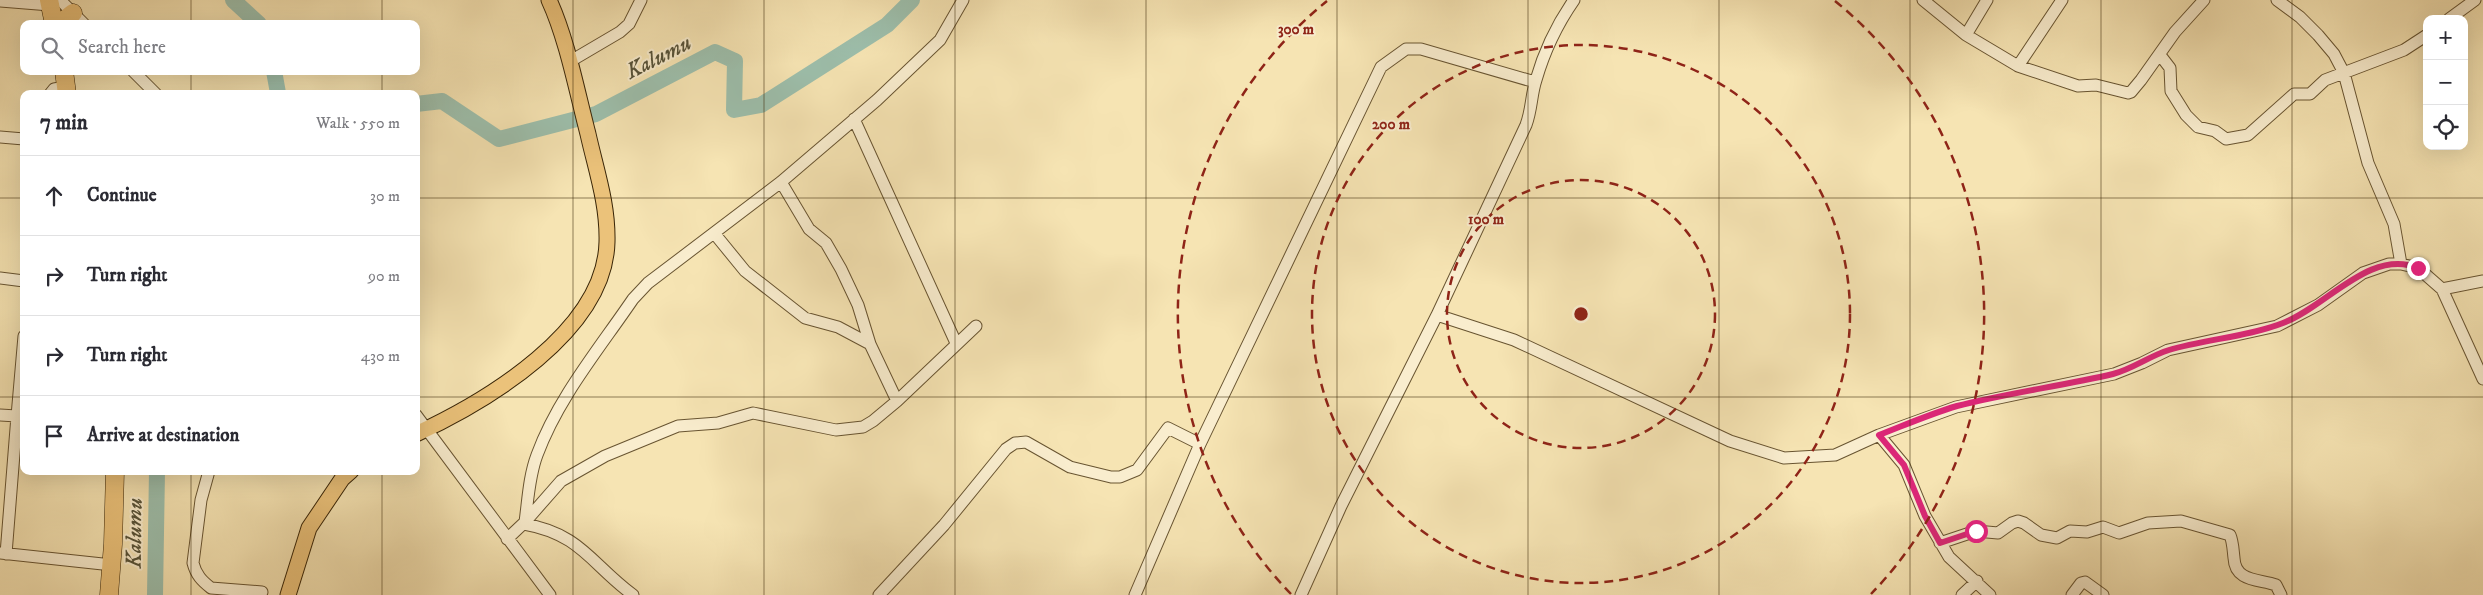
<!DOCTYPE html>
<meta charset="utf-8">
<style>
:root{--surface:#fff;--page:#f2f2f3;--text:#2b2b33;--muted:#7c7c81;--line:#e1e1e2}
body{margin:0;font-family:"IM FELL DW Pica",serif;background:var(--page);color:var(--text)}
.controls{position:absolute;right:15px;top:15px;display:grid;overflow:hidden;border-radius:10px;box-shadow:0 5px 20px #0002}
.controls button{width:45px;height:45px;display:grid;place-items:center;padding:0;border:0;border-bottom:1px solid var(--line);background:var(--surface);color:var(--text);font:25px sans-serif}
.stop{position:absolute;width:15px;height:15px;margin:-11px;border:4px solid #db2777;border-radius:50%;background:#fff}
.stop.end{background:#db2777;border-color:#fff;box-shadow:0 1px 5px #0008}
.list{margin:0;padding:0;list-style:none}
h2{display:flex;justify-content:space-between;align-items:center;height:65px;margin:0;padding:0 20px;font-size:21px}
h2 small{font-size:16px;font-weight:400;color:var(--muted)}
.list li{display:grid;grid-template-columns:32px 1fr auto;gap:15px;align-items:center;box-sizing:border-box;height:80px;padding:0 20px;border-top:1px solid var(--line)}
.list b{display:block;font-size:19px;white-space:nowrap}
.list em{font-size:16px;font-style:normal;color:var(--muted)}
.icon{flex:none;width:28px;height:28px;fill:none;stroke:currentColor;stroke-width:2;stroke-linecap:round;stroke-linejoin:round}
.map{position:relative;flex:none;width:2483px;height:595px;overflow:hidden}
.search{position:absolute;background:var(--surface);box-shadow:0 5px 20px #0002;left:20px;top:20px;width:400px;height:55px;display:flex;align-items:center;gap:12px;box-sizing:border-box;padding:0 18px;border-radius:10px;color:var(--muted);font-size:19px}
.panel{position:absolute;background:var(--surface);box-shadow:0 5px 20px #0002;left:20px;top:90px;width:400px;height:385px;border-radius:10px}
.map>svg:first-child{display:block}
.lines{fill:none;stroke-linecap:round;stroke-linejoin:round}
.river{stroke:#9dbfac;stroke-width:16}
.minor-casing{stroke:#685431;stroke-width:13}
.major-casing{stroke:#382406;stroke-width:17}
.highway-casing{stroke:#382406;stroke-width:19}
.minor{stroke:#f9edce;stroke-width:11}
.major{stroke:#ebc27a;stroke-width:15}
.highway{stroke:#ebc27a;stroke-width:18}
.route{stroke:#db2777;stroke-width:6}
.grid{fill:none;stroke:#382406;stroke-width:1;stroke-opacity:0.55}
.ring{fill:none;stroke:#8f2418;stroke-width:2.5;stroke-dasharray:9 6}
.labels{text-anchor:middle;stroke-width:4;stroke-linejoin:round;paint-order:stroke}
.water-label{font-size:22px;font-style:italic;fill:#565238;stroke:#f9edce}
.centre{fill:#8f2418;stroke:#f9edce;stroke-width:2.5}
.ring-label{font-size:15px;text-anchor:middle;font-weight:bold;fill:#8f2418;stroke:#f9edce;stroke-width:4;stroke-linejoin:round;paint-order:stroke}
</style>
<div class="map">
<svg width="2483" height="595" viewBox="0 0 2483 595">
<rect width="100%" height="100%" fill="#f6e4b3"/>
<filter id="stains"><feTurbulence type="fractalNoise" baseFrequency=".004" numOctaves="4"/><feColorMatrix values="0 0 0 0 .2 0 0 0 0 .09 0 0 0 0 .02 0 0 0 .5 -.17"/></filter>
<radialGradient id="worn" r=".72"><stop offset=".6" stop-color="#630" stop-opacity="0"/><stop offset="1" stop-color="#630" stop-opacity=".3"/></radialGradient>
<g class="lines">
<path class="river" d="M 233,0 L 259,24
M 274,71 L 278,93
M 416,104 L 442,101 L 499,139 L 596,114 L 715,52 L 735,61 L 734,110 L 761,105 L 887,25 L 912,0
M 155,595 L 157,471"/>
<defs>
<path id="minor" d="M 60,0 L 84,24
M 1923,0 L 1966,35 L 2018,66
M 2062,0 L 2018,66 L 2078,86 L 2096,85 L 2128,93 L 2131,92 L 2141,80 L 2175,32 L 2204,0
M 2277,0 L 2300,17 L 2318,35 L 2334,54 L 2344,73 L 2368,163 L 2394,224 L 2401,264
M 0,1 L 50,5
M 2449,19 L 2475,0
M 1966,35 L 1987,0
M 2160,55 L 2170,68 L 2171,91 L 2186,115 L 2198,127 L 2215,131 L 2226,139 L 2248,135 L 2294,94 L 2310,94 L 2325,80 L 2404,50 L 2427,35
M 569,62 L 620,32 L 629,24 L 641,0
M 133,71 L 156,94
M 50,94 L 54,89 L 66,87
M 854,119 L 956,343
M 0,137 L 24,139
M 781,182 L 809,229 L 826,243 L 841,269 L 858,305 L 870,344
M 714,233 L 745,271 L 805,318 L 838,327 L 870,344 L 897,401
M 0,278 L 24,281
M 2442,289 L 2483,281
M 1437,315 L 1526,125 C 1532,109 1531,95 1536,80 C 1544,52 1558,23 1574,0
M 24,336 L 17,416 L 24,416
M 0,415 L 17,416 L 6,554
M 416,415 L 550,595
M 1879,435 L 1904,465 L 1925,516 L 1949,557 L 1990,595
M 209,471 L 201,500 L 193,563 C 196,575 202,581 211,588 L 262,592
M 525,522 L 561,481 L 605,456 L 678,426 L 718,423 L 753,413 L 836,430 L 863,427 L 873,421 L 897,401 L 976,326
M 524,524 C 581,534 591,564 633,595
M 507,539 L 525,522 C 528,500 529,476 537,455 C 558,398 599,349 633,299 L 648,283 L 781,182 L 877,100 L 940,40 L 963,0
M 1940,543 L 1976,531 L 1998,533 L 2012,523 L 2018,521 L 2024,523 L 2041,535 L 2057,538 L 2070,531 L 2087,532 L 2103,527 L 2119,533 L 2148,523 L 2181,521 L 2230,535 C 2233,542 2233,550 2234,558 C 2235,582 2259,579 2276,585 L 2281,595
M 0,553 L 112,565
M 879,595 L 944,525 L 1006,449 L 1015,443 L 1026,442 L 1070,467 L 1111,477 L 1120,477 L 1137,470 L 1168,428 L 1200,444
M 1135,595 L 1200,444 L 1381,67 L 1406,49 L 1421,49 L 1535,82
M 1301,595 L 1341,506 L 1437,315 L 1514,340 L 1730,441 L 1784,458 L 1835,455 L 1879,435 L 1956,407 L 2114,374 L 2142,363 L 2168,350 L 2277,326 L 2318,305 L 2363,273 L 2389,264 L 2401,264 L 2418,268 L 2442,289 L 2483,379
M 1962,595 L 1977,581
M 2072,595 L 2081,583 L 2085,582 L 2103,595"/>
<path id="major" d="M 416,434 C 487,401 605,331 607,242 C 608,204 596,170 588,134 C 577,92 567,39 549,0
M 288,595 L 309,528 L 342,479 L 351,471"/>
<path id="highway" d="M 49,0 L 54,24
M 59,24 L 73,13
M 64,71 L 67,94
M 109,595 L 113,544 L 115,471"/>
</defs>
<use href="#minor" class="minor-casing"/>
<use href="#major" class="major-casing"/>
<use href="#highway" class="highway-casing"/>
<use href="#minor" class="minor"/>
<use href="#major" class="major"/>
<use href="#highway" class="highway"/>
</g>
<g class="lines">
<path class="route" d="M 1976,531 L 1940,543 L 1925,516 L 1904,465 L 1879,435 C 1905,425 1930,414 1957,406 C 2008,393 2061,386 2113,374 C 2133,369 2149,356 2169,350 C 2206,339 2247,337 2283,323 C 2326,307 2370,248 2418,268"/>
</g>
<path class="grid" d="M 191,0 L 191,24M 382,0 L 382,24M 573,0 L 573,595M 764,0 L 764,595M 955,0 L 955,595M 1146,0 L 1146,595M 1337,0 L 1337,595M 1528,0 L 1528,595M 1719,0 L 1719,595M 1910,0 L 1910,595M 2101,0 L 2101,595M 2292,0 L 2292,595M 191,71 L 191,94M 382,71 L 382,94M 0,198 L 24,198M 416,198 L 2483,198M 0,397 L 24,397M 416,397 L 2483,397M 191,471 L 191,595M 382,471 L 382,595"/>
<g class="ring">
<circle cx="1581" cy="314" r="134"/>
<circle cx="1581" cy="314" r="269"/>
<path d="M1291 594A403 403 0 0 1 1327 1M1835 1A403 403 0 0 1 1871 594"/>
</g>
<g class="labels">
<g class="water-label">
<text transform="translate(658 56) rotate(-27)" y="8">Kalumu</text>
<text transform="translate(133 533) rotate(-89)" y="8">Kalumu</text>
</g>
</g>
<circle cx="1581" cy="314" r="8" class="centre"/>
<g class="ring-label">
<text x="1296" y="34">300 m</text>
<text x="1391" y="129">200 m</text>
<text x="1486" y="224">100 m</text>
</g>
<rect width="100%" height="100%" filter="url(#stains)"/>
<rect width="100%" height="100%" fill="url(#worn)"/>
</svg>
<div class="controls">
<button>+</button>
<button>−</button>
<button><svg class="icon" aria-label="locate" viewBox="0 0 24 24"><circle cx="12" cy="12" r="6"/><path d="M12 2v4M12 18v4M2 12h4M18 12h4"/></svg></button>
</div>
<div class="stop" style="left:1976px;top:531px"></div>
<div class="stop end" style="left:2418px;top:268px"></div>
<div class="search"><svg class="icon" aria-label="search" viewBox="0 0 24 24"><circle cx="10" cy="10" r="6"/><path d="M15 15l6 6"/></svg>Search here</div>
<section class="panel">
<h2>7 min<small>Walk · 550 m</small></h2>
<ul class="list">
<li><svg class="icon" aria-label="ahead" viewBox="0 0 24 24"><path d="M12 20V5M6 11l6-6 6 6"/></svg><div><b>Continue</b></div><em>30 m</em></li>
<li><svg class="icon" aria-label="right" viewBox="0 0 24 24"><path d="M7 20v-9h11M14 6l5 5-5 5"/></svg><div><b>Turn right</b></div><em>90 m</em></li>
<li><svg class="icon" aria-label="right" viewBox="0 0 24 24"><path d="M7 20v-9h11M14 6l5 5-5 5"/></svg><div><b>Turn right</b></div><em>430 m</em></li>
<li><svg class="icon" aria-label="arrive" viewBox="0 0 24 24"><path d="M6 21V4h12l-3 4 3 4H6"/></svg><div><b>Arrive at destination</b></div></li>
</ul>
</section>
</div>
